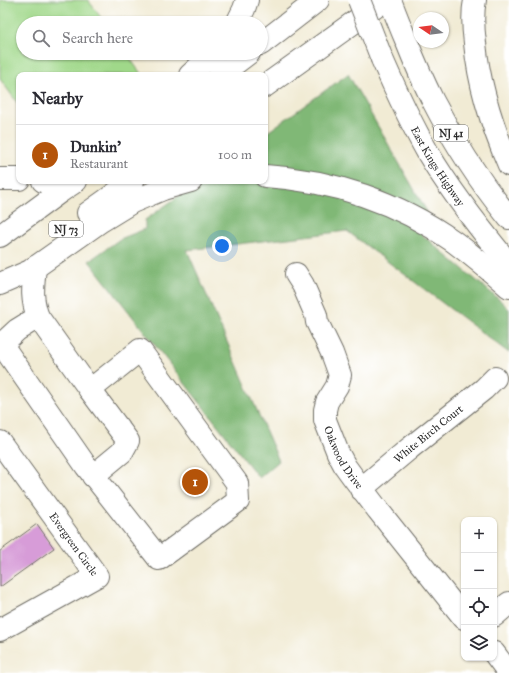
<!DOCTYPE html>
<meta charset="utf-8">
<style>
:root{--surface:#fff;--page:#f2f2f3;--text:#2b2b33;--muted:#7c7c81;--line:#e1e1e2;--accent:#b45309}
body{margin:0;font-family:"IM FELL Great Primer",serif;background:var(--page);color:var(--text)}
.controls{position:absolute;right:12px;bottom:12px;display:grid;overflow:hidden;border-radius:8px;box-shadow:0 1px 3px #0004}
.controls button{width:36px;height:36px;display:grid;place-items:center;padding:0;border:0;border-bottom:1px solid var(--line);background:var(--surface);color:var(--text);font:20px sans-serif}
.compass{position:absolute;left:413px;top:12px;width:36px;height:36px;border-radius:50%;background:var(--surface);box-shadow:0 1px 3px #0004;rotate:283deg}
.you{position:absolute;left:222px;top:246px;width:14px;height:14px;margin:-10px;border:3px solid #fff;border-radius:50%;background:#1a73e8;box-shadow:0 0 0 6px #1a73e833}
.badge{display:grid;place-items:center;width:26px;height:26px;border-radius:50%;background:var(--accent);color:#fff;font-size:13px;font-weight:700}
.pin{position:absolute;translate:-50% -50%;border:2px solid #fff;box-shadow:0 1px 4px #0006}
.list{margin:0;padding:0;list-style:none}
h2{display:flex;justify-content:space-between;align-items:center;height:52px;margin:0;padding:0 16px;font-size:17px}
h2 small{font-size:13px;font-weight:400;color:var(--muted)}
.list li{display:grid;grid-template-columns:26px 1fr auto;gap:12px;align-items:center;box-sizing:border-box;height:60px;padding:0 16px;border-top:1px solid var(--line)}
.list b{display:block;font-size:15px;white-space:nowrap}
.list p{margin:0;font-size:13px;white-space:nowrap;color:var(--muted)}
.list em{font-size:13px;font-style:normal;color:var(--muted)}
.icon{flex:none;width:22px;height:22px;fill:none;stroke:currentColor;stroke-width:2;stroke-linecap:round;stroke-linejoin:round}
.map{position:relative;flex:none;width:509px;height:673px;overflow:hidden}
.search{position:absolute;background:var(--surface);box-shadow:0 1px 3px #0004;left:16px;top:16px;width:252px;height:44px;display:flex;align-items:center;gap:10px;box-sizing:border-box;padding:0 14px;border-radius:22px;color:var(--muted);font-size:15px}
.panel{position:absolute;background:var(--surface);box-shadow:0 1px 3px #0004;left:16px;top:72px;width:252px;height:112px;border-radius:8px}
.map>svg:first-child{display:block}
.green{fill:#a0d88a;stroke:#66825a}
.forest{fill:#80b876;stroke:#567250}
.building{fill:#d79cd8}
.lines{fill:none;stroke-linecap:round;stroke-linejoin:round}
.minor-casing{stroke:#706e66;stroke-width:24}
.major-casing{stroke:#706e66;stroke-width:24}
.highway-casing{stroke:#706e66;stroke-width:24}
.minor{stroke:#fff;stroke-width:22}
.major{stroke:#fff;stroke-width:22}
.highway{stroke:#fff;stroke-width:22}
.major-bridge-casing{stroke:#706e66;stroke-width:24;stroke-linecap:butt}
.major-bridge{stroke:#fff;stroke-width:22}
.labels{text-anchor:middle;stroke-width:4;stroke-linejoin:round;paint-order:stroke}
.shield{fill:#fff;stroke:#6b6b6b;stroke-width:1}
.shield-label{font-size:10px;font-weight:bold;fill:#2b2b2b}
.street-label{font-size:11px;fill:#2b2b2b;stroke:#fff}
</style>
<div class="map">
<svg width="509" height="673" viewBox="0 0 509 673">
<rect width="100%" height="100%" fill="#fff"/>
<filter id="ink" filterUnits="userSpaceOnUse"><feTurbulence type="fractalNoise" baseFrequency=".025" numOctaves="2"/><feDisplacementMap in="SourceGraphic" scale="8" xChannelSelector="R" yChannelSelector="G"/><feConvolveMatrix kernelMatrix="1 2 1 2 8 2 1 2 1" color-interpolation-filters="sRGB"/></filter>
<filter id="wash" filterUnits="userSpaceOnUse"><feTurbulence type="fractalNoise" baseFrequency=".012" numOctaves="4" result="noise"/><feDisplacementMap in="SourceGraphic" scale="16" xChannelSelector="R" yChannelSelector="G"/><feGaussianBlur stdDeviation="0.9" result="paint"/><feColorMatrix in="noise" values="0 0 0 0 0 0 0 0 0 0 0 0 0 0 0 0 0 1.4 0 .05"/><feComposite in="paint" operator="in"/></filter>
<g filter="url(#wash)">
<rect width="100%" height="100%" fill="#f1ebd4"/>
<path class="green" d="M 0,0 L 88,0 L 105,23 L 23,23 L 23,53 L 126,53 L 142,75 L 19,75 L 19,105 L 0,79 Z"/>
<path class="forest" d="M 348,74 L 426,210 L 421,234 L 501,301 L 509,309 L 509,353 L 347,231 L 187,250 L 279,461 L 259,478 L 89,261 L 120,239 L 145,229 L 145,220 L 200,181 L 265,181 L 265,134 Z"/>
<g id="blocks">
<path class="building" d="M 37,524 L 54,548 L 0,587 L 0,551 Z"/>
</g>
</g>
<g filter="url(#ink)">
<use href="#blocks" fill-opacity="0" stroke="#706e66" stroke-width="1"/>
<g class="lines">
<defs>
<g id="minor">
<path d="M 0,179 L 19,179"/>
<path d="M 43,181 L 61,191"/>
<path id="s1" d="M 296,274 L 303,285 L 316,315 L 317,322 L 332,353 L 340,375 L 337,386 L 327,402 L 325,410 L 325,420 L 338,453 L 345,466 L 353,477 L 378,510 L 464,618"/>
<path d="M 0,342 L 86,466 L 159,559 L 238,501 L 237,483 L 140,350 L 90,390 L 38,317 C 31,298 33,287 35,267"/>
<path d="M 2,344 L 17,330 L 38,317"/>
<path d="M 90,390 L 128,441 L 122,452 L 93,476"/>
<path id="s2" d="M 0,442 L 97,576 L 0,630"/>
<path id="s3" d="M 361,489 L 410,448 L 484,389 L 495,378"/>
<path d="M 494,616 L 509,603"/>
<path d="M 494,653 L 509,673"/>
</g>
<g id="major">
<path d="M 390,0 C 395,13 400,26 406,40 C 414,60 423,81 433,101 C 454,142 480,182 509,218"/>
<path id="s4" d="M 382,59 C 396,91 411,123 428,153 C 451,192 480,229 509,264"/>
</g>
<path id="highway" d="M 475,0 C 472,14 473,28 475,43 C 479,85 492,126 509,165
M 237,23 L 244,9 L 247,0
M 261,44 L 318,0
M 190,75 L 214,53
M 220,75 L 249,53
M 265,86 L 385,0
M 265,176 C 332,180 398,202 453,241 C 472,255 491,271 509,287
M 88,213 L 133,181
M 0,236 L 61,191 L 76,181
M 0,284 L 30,271 L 101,221 L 132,202 L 163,189 L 191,181"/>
</defs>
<use href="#minor" class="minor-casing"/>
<use href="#major" class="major-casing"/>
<use href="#highway" class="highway-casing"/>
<use href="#minor" class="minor"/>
<use href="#major" class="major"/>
<use href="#highway" class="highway"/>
<defs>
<path id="major-bridge" d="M 359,0 L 382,59"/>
</defs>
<use href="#major-bridge" class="major-bridge-casing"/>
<use href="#major-bridge" class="major-bridge"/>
</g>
</g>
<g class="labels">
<g class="shield">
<rect x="434" y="125" width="34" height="16" rx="3"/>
<rect x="49" y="221" width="34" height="16" rx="3"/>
</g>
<g class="shield-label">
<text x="451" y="137">NJ 41</text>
<text x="66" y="233">NJ 73</text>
</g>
<g class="street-label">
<text dy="4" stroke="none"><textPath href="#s4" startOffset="121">East Kings Highway</textPath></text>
<text dy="4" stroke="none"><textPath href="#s3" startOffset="87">White Birch Court</textPath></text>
<text dy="4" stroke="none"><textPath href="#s1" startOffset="201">Oakwood Drive</textPath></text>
<text dy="4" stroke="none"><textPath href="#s2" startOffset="126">Evergreen Circle</textPath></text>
</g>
</g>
</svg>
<div class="controls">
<button>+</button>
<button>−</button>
<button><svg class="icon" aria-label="locate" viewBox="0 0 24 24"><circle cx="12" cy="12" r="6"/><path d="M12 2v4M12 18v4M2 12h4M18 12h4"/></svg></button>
<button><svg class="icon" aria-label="layers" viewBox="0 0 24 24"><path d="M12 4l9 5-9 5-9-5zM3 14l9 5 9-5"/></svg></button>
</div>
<svg class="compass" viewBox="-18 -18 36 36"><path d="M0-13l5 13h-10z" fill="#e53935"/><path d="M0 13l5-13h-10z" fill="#7c7c81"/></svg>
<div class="you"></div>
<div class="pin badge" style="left:195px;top:482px">1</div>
<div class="search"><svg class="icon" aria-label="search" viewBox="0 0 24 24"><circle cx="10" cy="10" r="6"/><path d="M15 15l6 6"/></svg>Search here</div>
<section class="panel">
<h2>Nearby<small></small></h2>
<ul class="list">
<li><span class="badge">1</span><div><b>Dunkin'</b><p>Restaurant</p></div><em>100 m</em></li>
</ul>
</section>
</div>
